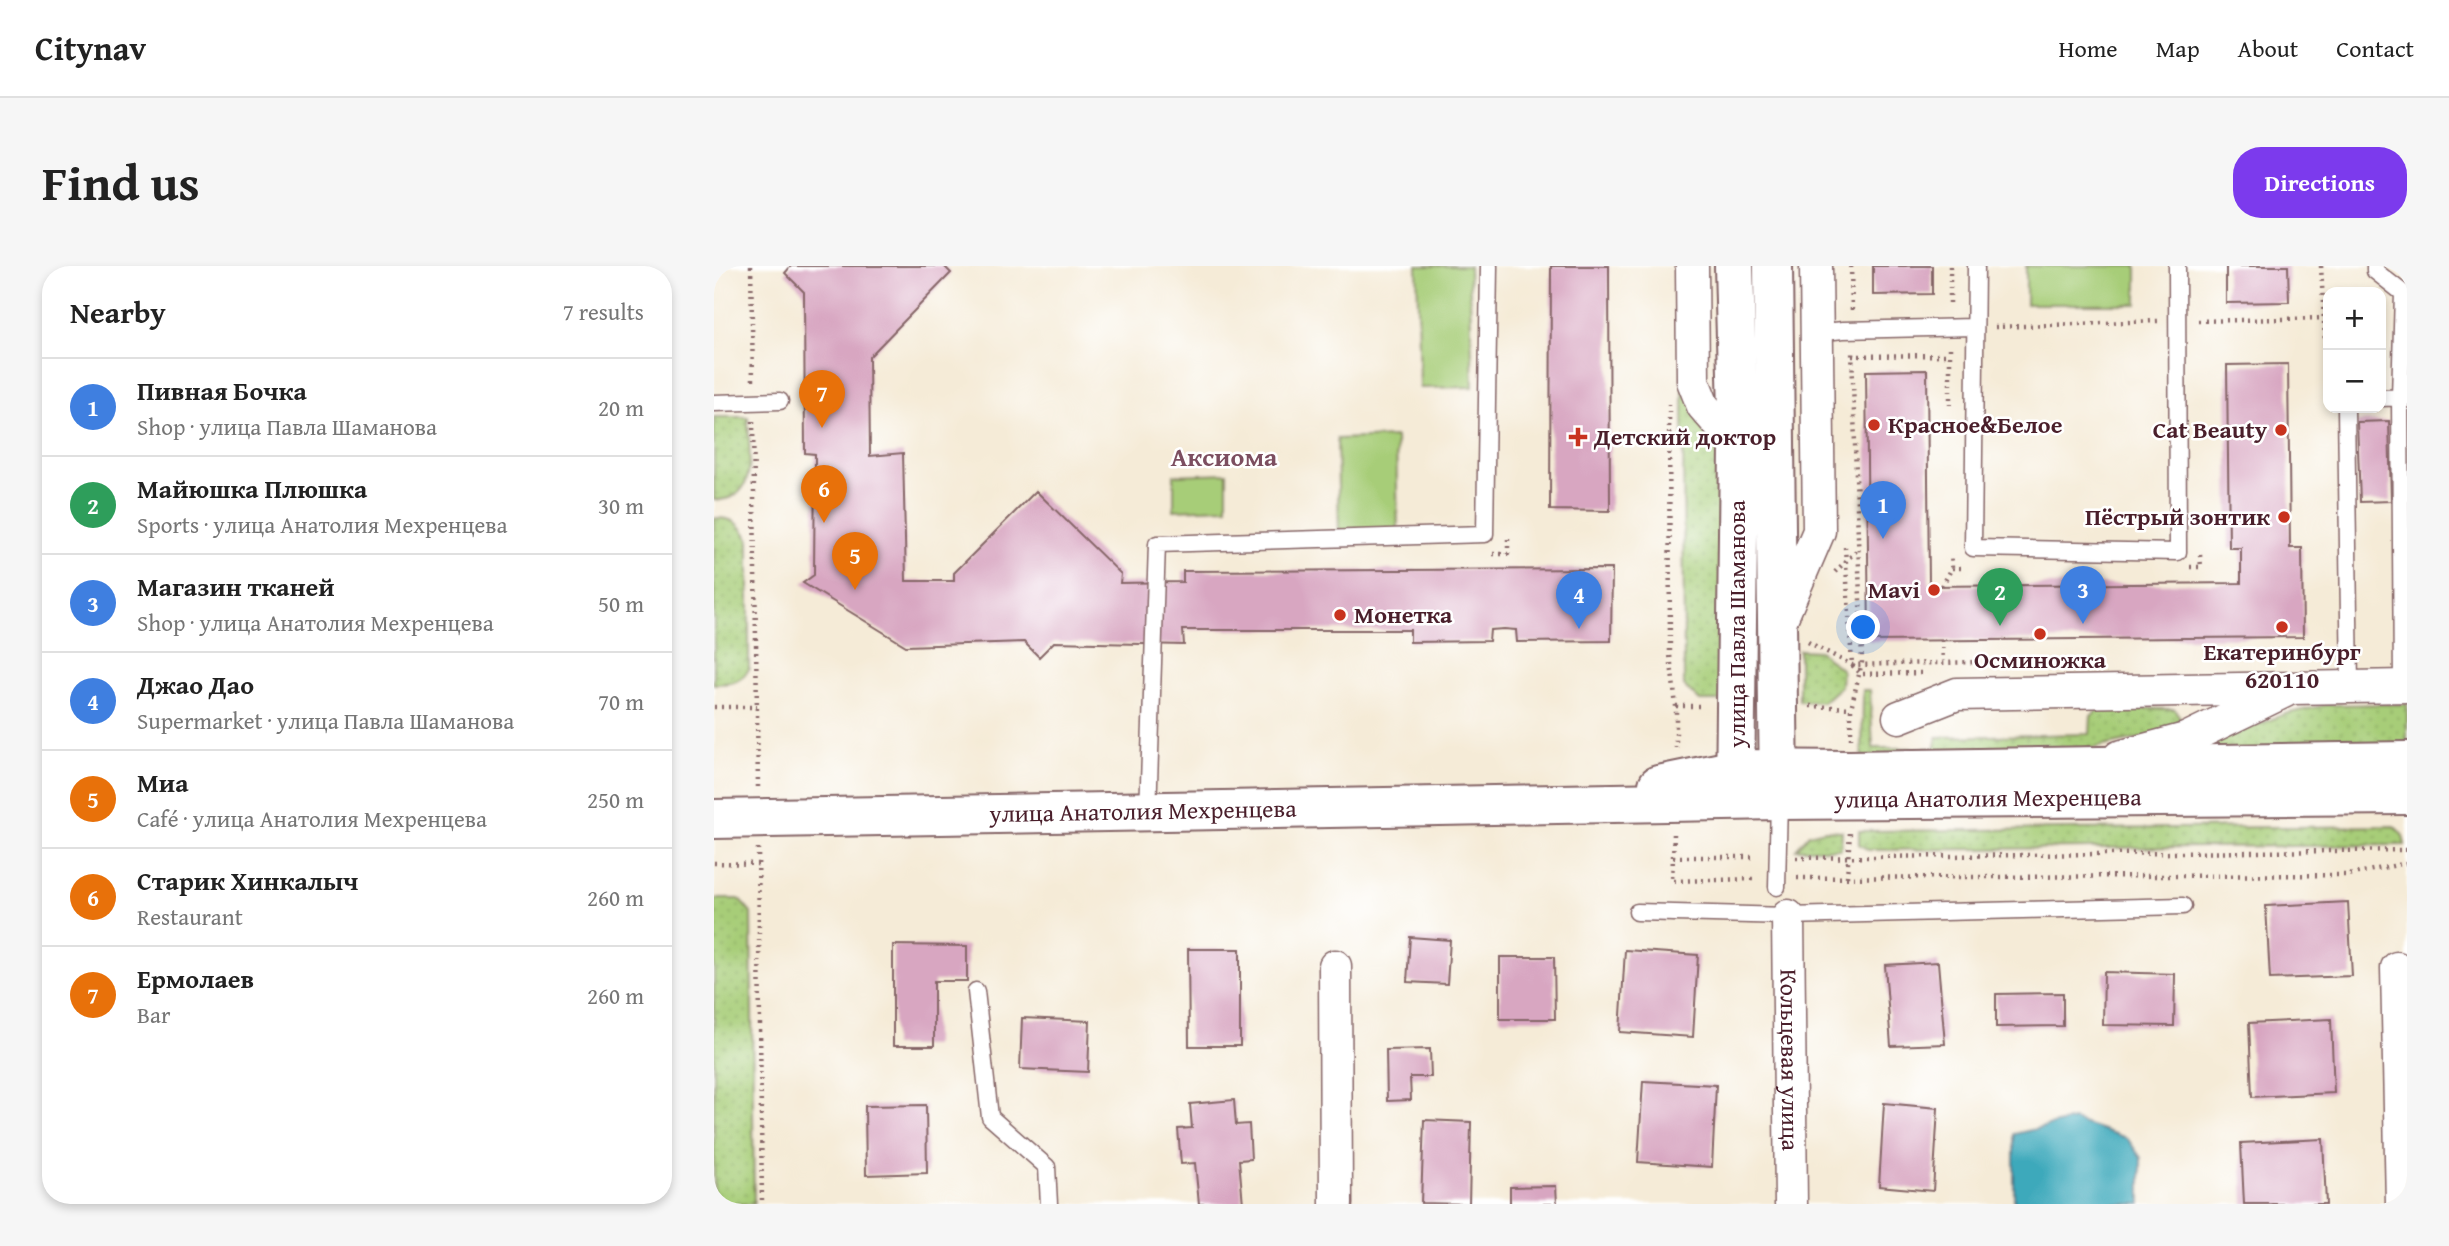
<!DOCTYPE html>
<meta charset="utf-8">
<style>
:root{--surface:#fff;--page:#f6f6f6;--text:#222;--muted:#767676;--line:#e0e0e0;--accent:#7c3aed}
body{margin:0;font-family:"Gentium Book Plus",serif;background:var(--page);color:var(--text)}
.controls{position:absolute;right:21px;top:21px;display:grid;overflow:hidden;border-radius:14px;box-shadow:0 4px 10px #0003}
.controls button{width:63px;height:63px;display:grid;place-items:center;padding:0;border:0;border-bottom:2px solid var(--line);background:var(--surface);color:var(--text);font:35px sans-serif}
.you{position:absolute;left:1150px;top:362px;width:24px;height:24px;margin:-18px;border:5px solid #fff;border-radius:50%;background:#1a73e8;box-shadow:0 0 0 10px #1a73e833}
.badge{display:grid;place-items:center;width:46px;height:46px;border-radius:50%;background:var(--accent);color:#fff;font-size:23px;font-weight:700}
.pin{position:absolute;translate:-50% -58px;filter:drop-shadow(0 2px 4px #0008)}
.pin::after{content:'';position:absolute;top:37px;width:24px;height:21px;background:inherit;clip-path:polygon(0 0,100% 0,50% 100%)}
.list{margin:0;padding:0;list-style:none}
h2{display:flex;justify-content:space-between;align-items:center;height:91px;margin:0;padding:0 28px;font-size:30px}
h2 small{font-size:23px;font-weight:400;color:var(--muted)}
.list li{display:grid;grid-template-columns:46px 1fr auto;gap:21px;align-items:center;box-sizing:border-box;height:98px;padding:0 28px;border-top:2px solid var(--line)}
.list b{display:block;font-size:26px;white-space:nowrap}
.list p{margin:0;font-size:23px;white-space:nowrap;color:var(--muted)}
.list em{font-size:23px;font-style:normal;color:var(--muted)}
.map{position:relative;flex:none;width:1693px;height:938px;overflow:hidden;border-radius:28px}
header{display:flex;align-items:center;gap:42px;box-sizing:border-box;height:98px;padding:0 35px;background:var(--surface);border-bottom:2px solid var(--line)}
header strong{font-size:33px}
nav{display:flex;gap:38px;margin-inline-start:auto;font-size:24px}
.intro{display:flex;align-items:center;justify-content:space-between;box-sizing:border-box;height:168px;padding:0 42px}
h1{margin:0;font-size:49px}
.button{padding:18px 32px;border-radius:28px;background:var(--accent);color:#fff;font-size:24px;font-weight:700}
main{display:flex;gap:42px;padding:0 42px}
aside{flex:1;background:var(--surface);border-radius:28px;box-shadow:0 4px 10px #0003}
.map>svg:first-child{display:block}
.grass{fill:url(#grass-dots);stroke:#787652;stroke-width:2}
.park{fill:#a7cd78;stroke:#787652;stroke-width:2}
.water{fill:#3ca9bb;stroke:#436473;stroke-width:2}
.building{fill:#d8a6c1}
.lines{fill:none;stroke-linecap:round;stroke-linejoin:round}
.service-casing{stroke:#866667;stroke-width:19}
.minor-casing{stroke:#866667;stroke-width:35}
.tertiary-casing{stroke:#866667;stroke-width:42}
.path{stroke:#866667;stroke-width:4.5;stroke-dasharray:2 5;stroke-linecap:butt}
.service{stroke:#fff;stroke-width:16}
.minor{stroke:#fff;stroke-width:32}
.tertiary{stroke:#fff;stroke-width:38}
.poi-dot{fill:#c8321e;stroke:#fff;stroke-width:2.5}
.labels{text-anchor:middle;stroke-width:5;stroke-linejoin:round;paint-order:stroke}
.poi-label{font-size:24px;font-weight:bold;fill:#4a1f2b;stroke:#fff;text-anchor:start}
.street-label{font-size:24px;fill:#4a1f2b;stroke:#fff}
.neighbourhood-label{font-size:26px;font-weight:bold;fill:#7c4e60;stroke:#fff}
</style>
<header>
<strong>Citynav</strong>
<nav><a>Home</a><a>Map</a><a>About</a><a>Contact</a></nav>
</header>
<div class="intro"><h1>Find us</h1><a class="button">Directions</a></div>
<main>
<aside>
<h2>Nearby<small>7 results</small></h2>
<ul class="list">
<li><span class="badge" style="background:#3f7fe0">1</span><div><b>Пивная Бочка</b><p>Shop · улица Павла Шаманова</p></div><em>20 m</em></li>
<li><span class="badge" style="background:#2e9e5b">2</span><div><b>Майюшка Плюшка</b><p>Sports · улица Анатолия Мехренцева</p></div><em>30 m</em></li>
<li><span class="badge" style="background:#3f7fe0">3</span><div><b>Магазин тканей</b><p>Shop · улица Анатолия Мехренцева</p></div><em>50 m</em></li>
<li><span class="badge" style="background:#3f7fe0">4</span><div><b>Джао Дао</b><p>Supermarket · улица Павла Шаманова</p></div><em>70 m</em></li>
<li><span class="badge" style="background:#e8710a">5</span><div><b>Миа</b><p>Café · улица Анатолия Мехренцева</p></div><em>250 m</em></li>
<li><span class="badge" style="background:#e8710a">6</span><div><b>Старик Хинкалыч</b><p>Restaurant</p></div><em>260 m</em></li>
<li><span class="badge" style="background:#e8710a">7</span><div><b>Ермолаев</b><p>Bar</p></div><em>260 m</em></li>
</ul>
</aside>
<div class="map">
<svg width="1693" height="938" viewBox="0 0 1693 938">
<defs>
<pattern id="grass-dots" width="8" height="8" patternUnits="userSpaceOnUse" patternTransform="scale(1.75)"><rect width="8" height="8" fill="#a7cd78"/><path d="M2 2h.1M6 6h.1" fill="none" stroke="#91b068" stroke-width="1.8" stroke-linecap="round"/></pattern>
</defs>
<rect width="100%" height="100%" fill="#fff"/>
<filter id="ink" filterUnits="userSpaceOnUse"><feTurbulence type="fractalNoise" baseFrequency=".0143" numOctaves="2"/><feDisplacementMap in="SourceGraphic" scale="14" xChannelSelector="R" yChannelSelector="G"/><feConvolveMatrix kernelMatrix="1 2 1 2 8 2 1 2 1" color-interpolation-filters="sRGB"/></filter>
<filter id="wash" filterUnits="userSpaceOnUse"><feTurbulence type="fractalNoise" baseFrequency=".00686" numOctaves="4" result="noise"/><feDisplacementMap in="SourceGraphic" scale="28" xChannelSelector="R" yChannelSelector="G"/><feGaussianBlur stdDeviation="1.57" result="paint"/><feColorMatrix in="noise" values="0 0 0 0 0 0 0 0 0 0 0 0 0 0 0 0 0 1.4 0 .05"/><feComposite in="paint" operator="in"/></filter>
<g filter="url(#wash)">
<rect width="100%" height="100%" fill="#f5ebd7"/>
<path class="grass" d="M 969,118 L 1009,178 L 1012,435 L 986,435 L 970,420 Z
M 0,151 L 34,151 C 34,185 47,235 0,234 Z
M 0,252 C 20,252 25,256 35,273 L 35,403 C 26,418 16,417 0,418 Z
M 1085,384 L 1105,385 L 1128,404 L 1127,420 L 1109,436 L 1085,435 Z
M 1149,424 L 1156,424 L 1159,482 L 1222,482 L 1223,471 L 1376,468 L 1377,450 L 1387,442 L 1460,443 L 1466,451 L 1459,466 L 1329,492 L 1148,492 Z
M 1693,438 L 1693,488 L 1467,490 L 1571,448 L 1612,439 Z
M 1681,560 L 1689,570 L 1691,579 L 1154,584 L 1145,578 L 1145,565 Z
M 1111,564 L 1128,565 L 1127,583 L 1082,583 L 1095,568 Z
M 0,633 L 25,633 L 37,647 L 40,938 L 0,938 Z"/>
<path class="park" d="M 703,0 L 755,0 L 759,121 L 706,122 Z
M 1312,0 L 1423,0 L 1423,38 L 1312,38 Z
M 682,171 L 684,267 L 625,268 L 623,173 Z
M 513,207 L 513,242 L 460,244 L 460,209 Z"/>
<path class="water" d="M 1359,854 L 1413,872 L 1427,892 L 1427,938 L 1300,938 L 1300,868 Z"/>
<g id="blocks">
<path class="building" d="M 77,0 L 230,0 L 237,7 L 155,91 L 156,190 L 189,187 L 192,315 L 240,315 L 240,307 L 322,225 L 407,308 L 406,317 L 469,316 L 469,305 L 898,303 L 897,375 L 803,376 L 802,364 L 790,363 L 776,364 L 775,375 L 696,376 L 696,364 L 469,364 L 470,379 L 340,376 L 325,391 L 310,376 L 192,380 L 89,317 L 100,309 L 101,188 L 91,187 L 90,26 L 71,7 Z
M 837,0 L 895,0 L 896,245 L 836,244 Z
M 1159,0 L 1218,0 L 1218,28 L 1159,29 Z
M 1512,0 L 1574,0 L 1575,36 L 1512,37 Z
M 1574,98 L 1576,282 L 1588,282 L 1589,371 L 1155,375 L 1152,105 L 1213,104 L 1215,320 L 1527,317 L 1527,282 L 1515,282 L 1513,99 Z
M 1675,155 L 1677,235 L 1646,236 L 1643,156 Z
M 1634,636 L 1638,710 L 1556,713 L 1552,640 Z
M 696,671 L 736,674 L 733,718 L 693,716 Z
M 179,679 L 253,680 L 253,715 L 220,715 L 220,780 L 179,780 Z
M 474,683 L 526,683 L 526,780 L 475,780 Z
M 911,684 L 984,689 L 979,771 L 906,766 Z
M 786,691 L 840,691 L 841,753 L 786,753 Z
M 1224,696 L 1231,778 L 1177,780 L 1171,699 Z
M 1390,706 L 1461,708 L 1460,760 L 1389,759 Z
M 1349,727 L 1349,760 L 1282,761 L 1282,728 Z
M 308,752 L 376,755 L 374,806 L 306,803 Z
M 1617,753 L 1620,827 L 1538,831 L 1535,757 Z
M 716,783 L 717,811 L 696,811 L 697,834 L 673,835 L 672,784 Z
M 929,815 L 1002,819 L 998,901 L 924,896 Z
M 520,834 L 522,859 L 535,858 L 537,893 L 525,894 L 529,938 L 485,938 L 481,897 L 467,898 L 464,863 L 478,862 L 476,838 Z
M 1170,837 L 1224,842 L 1219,925 L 1165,920 Z
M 212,839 L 213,907 L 152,909 L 151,840 Z
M 710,854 L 757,856 L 755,938 L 707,937 Z
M 1609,873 L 1612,938 L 1530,938 L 1527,877 Z
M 842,920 L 843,938 L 796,938 L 796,921 Z"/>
</g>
</g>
<g filter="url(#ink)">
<use href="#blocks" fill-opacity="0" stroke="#866667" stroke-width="2"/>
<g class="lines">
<defs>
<path id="service" d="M 1262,0 L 1259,282 L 1464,286 L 1463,0
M 1661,0 L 1661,5 L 1689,27 L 1686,131 L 1688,420
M 1102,67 L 1129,64 L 1260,61
M 1667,132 L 1693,131
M 0,137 L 66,135
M 1632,142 L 1636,420
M 434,547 L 443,278 L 771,268 L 775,0
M 1063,621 L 1065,534
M 923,646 L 1074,650 L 1469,640
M 262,725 L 276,851 L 333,901 L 335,938"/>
<g id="minor">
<path d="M 978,0 L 979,115 L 989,140 L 1025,181"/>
<path d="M 1066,356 L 1105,265 L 1102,0"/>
<path d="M 1185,451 L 1243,428 L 1693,420"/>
<path d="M 1405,491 L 1472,473 L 1571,425"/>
<path id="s1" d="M 1074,650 L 1077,938"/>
<path d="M 621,700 L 622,938"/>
<path d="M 1683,702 L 1688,938"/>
</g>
<g id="tertiary">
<path d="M 1020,0 L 1025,181 L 1021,530"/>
<path d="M 1059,0 L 1065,528"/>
<path d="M 944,519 L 1022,503 L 1136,504 L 1693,495"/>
<path id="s2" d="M 0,553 L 1065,534 L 1693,529"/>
</g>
</defs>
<use href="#service" class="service-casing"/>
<use href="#minor" class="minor-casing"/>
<use href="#tertiary" class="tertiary-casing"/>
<path class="path" d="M 37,0 L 39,115
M 1137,0 L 1138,45
M 1236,0 L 1236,41
M 1607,0 L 1614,132
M 1484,55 L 1611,52
M 1281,61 L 1444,55
M 1236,82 L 1236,139
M 1138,90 L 1236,89
M 955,138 L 956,389 L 962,440 L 962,482
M 39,155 L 44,521
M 1131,281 L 1138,399 L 1147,408 L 1210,407
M 779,288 L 794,288 L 794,270
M 1476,301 L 1487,301 L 1486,289
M 1238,302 L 1251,302
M 1121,306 L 1142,285
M 1228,320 L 1238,302 L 1237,288
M 1228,374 L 1229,395
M 1094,376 L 1138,399 L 1307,395
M 962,440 L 989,440
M 1096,440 L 1137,442
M 0,441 L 43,441
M 1137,473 L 1137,442 L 1148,396 L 1138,85
M 960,568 L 958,615 L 1042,613
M 44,582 L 48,938
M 959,591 L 1042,591
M 1082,592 L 1693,584
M 0,597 L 45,598
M 1133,611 L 1136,566
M 1083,612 L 1634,609 L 1693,597"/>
<use href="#service" class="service"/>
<use href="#minor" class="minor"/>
<use href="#tertiary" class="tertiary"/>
</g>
</g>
<g class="poi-dot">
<circle cx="1160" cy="159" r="7"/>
<circle cx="1567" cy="164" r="7"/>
<path d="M860.5 160.5h7v7h7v7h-7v7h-7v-7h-7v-7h7z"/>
<circle cx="1570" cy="251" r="7"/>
<circle cx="1220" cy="324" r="7"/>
<circle cx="626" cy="349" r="7"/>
<circle cx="1568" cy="361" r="7"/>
<circle cx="1326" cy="368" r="7"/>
</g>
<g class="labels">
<g class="poi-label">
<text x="1174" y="167">Красное&amp;Белое</text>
<text x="1553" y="172" text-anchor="end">Cat Beauty</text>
<text x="880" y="179">Детский доктор</text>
<text x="1556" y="259" text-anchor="end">Пёстрый зонтик</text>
<text x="1206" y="332" text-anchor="end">Mavi</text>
<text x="640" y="357">Монетка</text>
<text x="1568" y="394" text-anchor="middle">Екатеринбург<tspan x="1568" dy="28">620110</tspan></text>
<text x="1326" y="402" text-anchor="middle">Осминожка</text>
</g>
<g class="street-label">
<text transform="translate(1023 358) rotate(-90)" y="8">улица Павла Шаманова</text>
<text dy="8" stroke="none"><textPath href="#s2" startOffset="1274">улица Анатолия Мехренцева</textPath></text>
<text dy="8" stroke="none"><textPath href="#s2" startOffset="429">улица Анатолия Мехренцева</textPath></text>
<text dy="8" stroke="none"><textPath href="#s1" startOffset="144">Кольцевая улица</textPath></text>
</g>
<g class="neighbourhood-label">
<text x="510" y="200">Аксиома</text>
</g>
</g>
</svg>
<div class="controls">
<button>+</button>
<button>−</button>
</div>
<div class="you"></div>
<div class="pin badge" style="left:1169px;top:273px;background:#3f7fe0">1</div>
<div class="pin badge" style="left:1286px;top:360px;background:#2e9e5b">2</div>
<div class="pin badge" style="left:1369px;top:358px;background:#3f7fe0">3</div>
<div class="pin badge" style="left:865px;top:363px;background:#3f7fe0">4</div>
<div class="pin badge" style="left:141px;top:324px;background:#e8710a">5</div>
<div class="pin badge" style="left:110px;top:257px;background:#e8710a">6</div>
<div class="pin badge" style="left:108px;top:162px;background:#e8710a">7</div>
</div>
</main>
